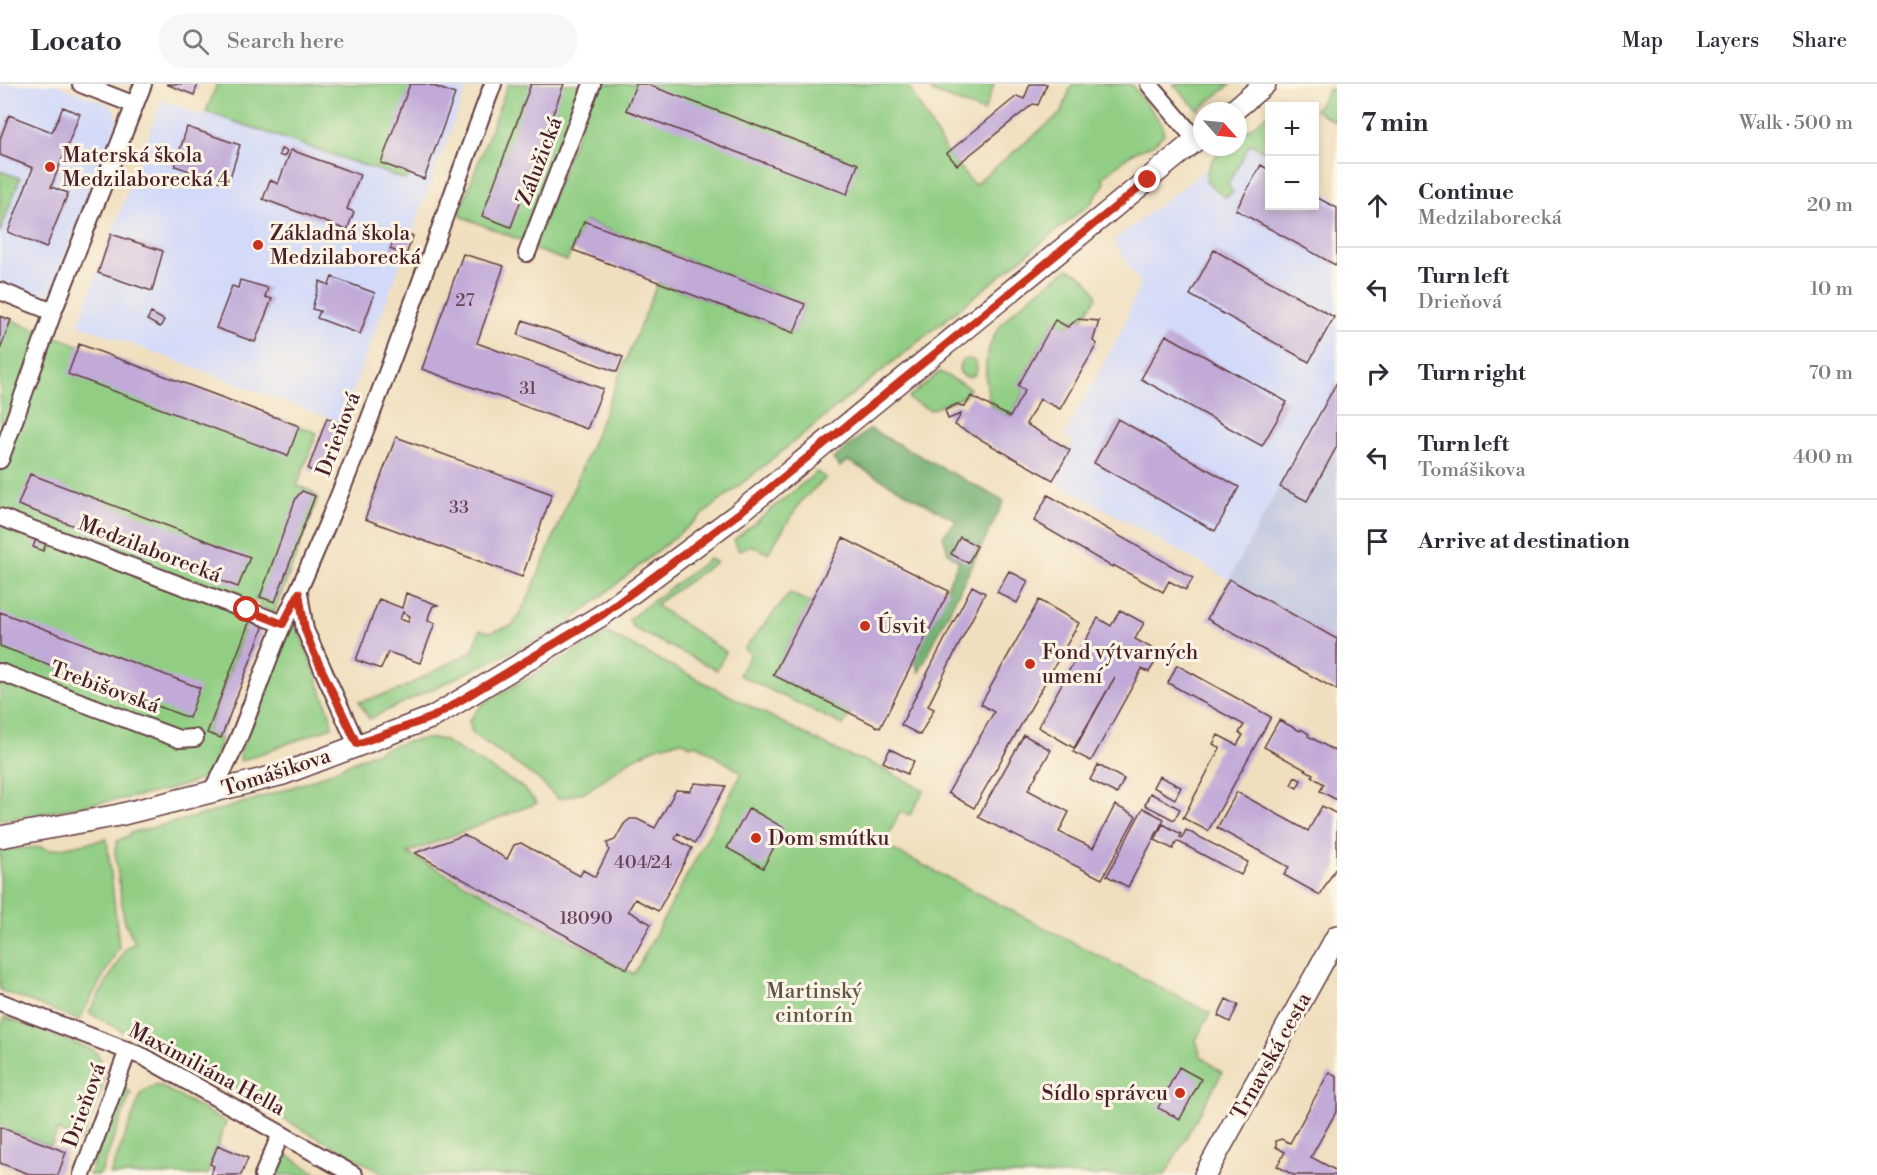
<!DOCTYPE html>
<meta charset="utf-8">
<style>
:root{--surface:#fff;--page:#f7f7f7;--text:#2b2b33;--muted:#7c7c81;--line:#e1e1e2}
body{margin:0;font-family:"Libre Bodoni",serif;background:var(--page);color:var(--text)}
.controls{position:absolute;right:18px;top:18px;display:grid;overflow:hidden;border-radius:0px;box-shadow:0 3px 9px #0003}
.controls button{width:54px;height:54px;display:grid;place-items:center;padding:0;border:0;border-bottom:2px solid var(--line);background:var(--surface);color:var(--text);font:30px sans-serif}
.compass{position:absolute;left:1193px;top:18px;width:54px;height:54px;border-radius:50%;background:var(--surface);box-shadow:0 3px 9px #0003;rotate:117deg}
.stop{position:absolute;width:18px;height:18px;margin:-14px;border:4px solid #c8321e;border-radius:50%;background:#fff}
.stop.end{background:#c8321e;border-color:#fff;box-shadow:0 2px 6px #0008}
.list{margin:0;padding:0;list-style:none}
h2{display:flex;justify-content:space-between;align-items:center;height:78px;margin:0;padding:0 24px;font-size:26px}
h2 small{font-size:20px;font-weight:400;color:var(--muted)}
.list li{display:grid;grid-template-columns:39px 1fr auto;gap:18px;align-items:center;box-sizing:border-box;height:84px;padding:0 24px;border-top:2px solid var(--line)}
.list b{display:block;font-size:22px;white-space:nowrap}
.list p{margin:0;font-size:20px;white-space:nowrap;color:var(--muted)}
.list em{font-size:20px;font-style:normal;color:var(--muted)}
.icon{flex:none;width:33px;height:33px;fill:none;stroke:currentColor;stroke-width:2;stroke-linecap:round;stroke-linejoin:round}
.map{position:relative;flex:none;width:1337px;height:1091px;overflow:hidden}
header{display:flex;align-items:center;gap:36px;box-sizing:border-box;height:84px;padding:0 30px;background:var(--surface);border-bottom:2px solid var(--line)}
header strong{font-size:28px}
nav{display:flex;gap:33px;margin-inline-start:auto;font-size:21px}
.search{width:420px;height:54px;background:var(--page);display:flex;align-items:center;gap:15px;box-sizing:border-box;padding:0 21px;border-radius:33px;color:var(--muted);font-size:22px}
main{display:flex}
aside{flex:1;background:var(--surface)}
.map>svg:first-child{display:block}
.built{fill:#d2d9f9}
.industrial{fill:#bcc3de}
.green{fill:#91ce84;stroke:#6e7658;stroke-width:1.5}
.forest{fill:#74b172;stroke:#5f684e;stroke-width:1.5}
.building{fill:#c1aad8;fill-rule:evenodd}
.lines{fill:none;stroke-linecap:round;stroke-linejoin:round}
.minor-casing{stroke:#633c41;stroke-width:20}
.major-casing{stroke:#633c41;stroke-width:24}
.minor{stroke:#fff;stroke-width:16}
.major{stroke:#fff;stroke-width:21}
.route{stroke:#c8321e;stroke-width:8}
.poi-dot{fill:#c8321e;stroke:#fcf5e5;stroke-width:2}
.labels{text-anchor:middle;stroke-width:6;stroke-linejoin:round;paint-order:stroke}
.number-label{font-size:18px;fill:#684256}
.poi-label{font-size:21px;fill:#4a1f2b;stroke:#fcf5e5;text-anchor:start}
.street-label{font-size:21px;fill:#4a1f2b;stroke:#fcf5e5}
.park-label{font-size:21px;fill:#5f5446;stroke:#fcf5e5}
</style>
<header>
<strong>Locato</strong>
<div class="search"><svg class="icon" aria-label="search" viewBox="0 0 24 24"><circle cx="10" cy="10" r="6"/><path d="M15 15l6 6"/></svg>Search here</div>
<nav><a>Map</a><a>Layers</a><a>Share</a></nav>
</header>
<main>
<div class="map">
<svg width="1337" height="1091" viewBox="0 0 1337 1091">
<rect width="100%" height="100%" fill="#fcf5e5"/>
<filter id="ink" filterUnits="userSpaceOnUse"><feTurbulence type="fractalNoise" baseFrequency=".0167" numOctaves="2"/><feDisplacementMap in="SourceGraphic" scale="12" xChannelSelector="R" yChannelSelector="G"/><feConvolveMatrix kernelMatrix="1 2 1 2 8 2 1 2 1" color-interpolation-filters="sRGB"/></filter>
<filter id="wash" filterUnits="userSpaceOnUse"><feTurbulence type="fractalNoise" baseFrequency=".008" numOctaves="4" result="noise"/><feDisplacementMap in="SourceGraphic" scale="24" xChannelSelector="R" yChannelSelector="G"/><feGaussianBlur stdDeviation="1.35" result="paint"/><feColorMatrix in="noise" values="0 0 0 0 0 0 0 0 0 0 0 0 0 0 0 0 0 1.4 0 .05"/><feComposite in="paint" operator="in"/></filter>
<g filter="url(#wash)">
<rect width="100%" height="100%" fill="#f0dfbe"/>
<path class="built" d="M 0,0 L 55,0 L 108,20 L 115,26 L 118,37 L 51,207 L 46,211 L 38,212 L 0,198 Z
M 217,0 L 468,0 L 341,338 L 78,240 L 162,16 L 204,32 Z
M 1250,59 L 1269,70 L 1270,122 L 1314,122 L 1315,95 L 1325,101 L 1322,107 L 1337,116 L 1337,298 L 1229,495 L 1055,397 L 1074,357 L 1064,352 L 1122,246 L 1140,199 L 1113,157 L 1209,83 Z"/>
<path class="industrial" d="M 1337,298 L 1337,606 L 1207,535 Z"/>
<path class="green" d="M 217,0 L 443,0 L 407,96 L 206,28 Z
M 508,0 L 590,0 L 528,159 L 462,133 L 460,127 Z
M 596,0 L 907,0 L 947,69 L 974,101 L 1061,29 L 1072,0 L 1131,0 L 1162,40 L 1164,50 L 1154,60 L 1131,70 L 1103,93 L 1105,99 L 1092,118 L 563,543 L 369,635 L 359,618 L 397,607 L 473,567 L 480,546 L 491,548 L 513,541 L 529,513 L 658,198 L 794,249 L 805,220 L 585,137 L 567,177 L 533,165 Z
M 935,0 L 994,0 L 984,28 L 932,8 Z
M 1173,0 L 1231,0 L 1198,26 Z
M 1329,5 L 1337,9 L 1337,39 L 1315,26 Z
M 1269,29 L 1268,69 L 1250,60 L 1228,100 L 1233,109 L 1225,113 L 1206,98 C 1207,78 1218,63 1238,63 L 1238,54 Z
M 0,87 L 20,94 L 0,149 Z
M 1067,185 C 1081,189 1093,199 1097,213 L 1082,235 L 1075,236 L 1068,243 L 1055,236 L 1018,302 L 1025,306 L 1010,333 L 991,323 C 970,245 1014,228 1067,185 Z
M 0,232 L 317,349 L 297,402 L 311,407 L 318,414 L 274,529 L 261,523 L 257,512 L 207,648 L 221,654 L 211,691 C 173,708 132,713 91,720 C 60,726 31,732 0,736 Z
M959 284a9 9 0 1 1 18 0a9 9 0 1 1-18 0Z
M 940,288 L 970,304 L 965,312 L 930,326 L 910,316 L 909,313 Z
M 817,388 L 826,394 L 802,416 L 768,469 L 750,461 L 739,467 L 734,456 Z
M 709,475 L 716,478 L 655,521 L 726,568 L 717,586 L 633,544 L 629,535 Z
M 790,509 L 810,519 L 773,591 L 851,629 L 843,641 L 739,591 L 751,569 L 744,565 Z
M 296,538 L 330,630 L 332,643 L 241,677 L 239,672 L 288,543 Z
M 607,549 L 844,670 L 873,680 L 924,706 L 910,731 L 900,727 L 884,761 L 1210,929 L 1196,956 L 1201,972 L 1222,989 L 1165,1091 L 386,1091 L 89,929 L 126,864 L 135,859 L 124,835 L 115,767 L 117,757 L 130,751 L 130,749 C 191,735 251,718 310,697 C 346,683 405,648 443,656 L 522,703 L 537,719 L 407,769 L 634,890 L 742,689 L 697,660 L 690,662 L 682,657 L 659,662 L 629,677 L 587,707 L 558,715 L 539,696 L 472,649 L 469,636 L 483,620 Z
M 107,755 L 119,863 L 79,936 L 0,906 L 0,766 L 41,763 L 51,766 Z
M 5,933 L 93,966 C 120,987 91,1031 81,1057 L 57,1046 L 51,1062 L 0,1043 L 0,946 Z
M 157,1000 L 226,1038 L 207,1091 L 110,1091 L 142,1008 Z
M 122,1004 L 131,1008 L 100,1091 L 89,1091 Z
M 287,1071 L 319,1091 L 268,1091 L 278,1075 Z"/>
<path class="forest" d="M 870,345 L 1004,417 L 919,588 L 914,574 L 948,507 L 947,502 L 959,477 L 948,469 L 943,451 L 957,437 L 848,377 L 840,383 L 833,375 Z"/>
<g id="blocks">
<path class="building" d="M 166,0 L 198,0 L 194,11 Z
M 410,0 L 428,0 L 455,10 L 424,95 L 381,79 Z
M 531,0 L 564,0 L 511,143 L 482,132 Z
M 636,0 L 646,0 L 858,80 L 847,110 L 626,26 Z
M 1030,0 L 1047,0 L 1038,21 L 1033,20 L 957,81 L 947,69 L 1017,12 L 1024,15 Z
M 63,23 L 80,30 L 51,103 L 68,109 L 46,164 L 8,148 L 33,84 L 0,71 L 0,55 L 9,31 L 52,48 Z
M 187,43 L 240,61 L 228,100 L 175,82 Z
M 281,65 L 287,67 L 284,73 L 279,71 Z
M 291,66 L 360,91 L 347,125 L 354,128 L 347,146 L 263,115 L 270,96 L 278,100 Z
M 1261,81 L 1269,86 L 1269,122 L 1314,122 L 1314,112 L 1337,124 L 1337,182 L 1236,126 Z
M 584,137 L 805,220 L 794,249 L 573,166 Z
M 398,146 L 413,152 L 406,171 L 390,165 Z
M 111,150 L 163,167 L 152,207 L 98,189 Z
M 1214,166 L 1334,233 L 1309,278 L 1190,211 Z
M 463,170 L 504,182 L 477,259 L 603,305 L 587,345 L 422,285 Z
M 332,193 L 375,209 L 360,250 L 317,234 L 320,227 L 312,225 L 320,197 L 329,201 Z
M 240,196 L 268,204 L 265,213 L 272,215 L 255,258 L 216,244 L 232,202 L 238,204 Z
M 151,229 L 164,236 L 160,243 L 147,236 Z
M 0,232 L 11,236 L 0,266 Z
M 1077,235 L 1099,237 L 1093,257 L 1097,260 L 1060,325 L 1040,315 L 1026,340 L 1070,366 L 1053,396 L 955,341 L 961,330 L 948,335 L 945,326 L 957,320 L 965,323 L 971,312 L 1010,333 L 1025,306 L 1018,302 L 1055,236 L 1068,243 Z
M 523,236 L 623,273 L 617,288 L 518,251 Z
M 1166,251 L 1287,318 L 1262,362 L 1141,295 Z
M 79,260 L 299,342 L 288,372 L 68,290 Z
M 1337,298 L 1337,362 L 1307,417 L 1280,403 Z
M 327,334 L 341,340 L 322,390 L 308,385 Z
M 1118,335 L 1239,403 L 1215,447 L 1094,379 Z
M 396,353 L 552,410 L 522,493 L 365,435 Z
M 30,390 L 250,473 L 238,503 L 18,421 Z
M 302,407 L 315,412 L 275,518 L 260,513 L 296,414 Z
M 1048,411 L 1193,494 L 1186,506 L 1169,497 L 1163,508 L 1113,481 L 1112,483 L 1034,437 Z
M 37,453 L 47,457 L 43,467 L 33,463 Z
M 960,453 L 977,462 L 968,479 L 951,470 Z
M 843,454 L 949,507 L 880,644 L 773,591 Z
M 1009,487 L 1028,497 L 1017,519 L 997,508 Z
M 1229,495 L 1337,555 L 1337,606 L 1207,535 Z
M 972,502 L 985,509 L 928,622 L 934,625 L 920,651 L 901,641 Z
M 406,509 L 438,521 L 433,522 L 429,531 L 428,537 L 435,539 L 420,579 L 388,568 L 381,585 L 356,576 L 379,515 L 402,524 ZM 403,528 L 410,532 L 408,538 L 400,535 Z
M 1039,516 L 1079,539 L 974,724 L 948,709 L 994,628 L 981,620 Z
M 1120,526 L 1144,539 L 1135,555 L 1161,569 L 1149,588 L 1142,585 L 1091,677 L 1073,668 L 1115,593 L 1074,664 L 1038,643 L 1098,534 L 1111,542 Z
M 0,528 L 200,604 L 189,634 L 0,562 Z
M 250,536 L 264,541 L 221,654 L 207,649 Z
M 1177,581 L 1271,633 L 1208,747 L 1183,734 L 1220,664 L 1213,660 L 1218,651 L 1237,661 L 1243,651 L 1239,649 L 1244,641 L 1168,599 Z
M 1279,636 L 1300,647 L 1301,645 L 1309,650 L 1308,652 L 1337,668 L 1337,716 L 1320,707 L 1324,700 L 1312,693 L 1313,690 L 1264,663 Z
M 1024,651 L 1051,666 L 1028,706 L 1069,728 L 1059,748 L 1093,764 L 1115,721 L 1136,732 L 1102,795 L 978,733 Z
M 890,665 L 914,677 L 907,690 L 883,678 Z
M 1098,681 L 1124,695 L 1117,710 L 1090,696 Z
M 1159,692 L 1181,703 L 1175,715 L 1153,703 Z
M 1295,693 L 1301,696 L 1297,704 L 1291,701 Z
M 695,699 L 726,702 L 695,759 L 678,749 L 675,755 L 692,764 L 658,827 L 635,815 L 628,827 L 651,840 L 627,885 L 415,769 L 464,751 L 507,775 L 514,761 L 521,759 L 580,792 L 583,786 L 595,793 L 609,766 L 607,759 L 615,756 L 624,740 L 630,735 L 637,735 L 655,744 L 676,706 L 690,707 Z
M 1237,708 L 1308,747 L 1322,722 L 1337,730 L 1337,782 L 1320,811 L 1284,791 L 1289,783 L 1217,744 Z
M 1150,709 L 1180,725 L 1174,736 L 1145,721 Z
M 749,724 L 784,744 L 763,784 L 727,764 Z
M 1143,724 L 1164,735 L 1128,803 L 1107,792 Z
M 1163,740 L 1181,750 L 1180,753 L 1182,754 L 1186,746 L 1248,778 L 1241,791 L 1177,757 L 1173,765 L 1155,756 Z
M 1226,915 L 1238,921 L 1230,938 L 1218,932 Z
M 1179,983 L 1201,995 L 1180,1035 L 1158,1024 Z
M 1329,988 L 1337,993 L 1337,1026 L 1311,1073 L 1337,1087 L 1337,1091 L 1293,1091 L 1277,1082 L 1285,1068 L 1276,1063 L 1276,1057 L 1281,1055 L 1290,1059 Z
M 0,1043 L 66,1068 L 58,1091 L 32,1091 L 0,1079 Z
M 218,1061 L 248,1074 L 241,1091 L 210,1091 L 214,1082 L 210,1080 Z"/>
</g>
</g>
<g filter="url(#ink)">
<use href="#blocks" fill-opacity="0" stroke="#633c41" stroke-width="1.5"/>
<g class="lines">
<defs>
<path id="minor" d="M 81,0 L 135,21
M 1149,0 L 1196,56
M 527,169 L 592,0
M 0,207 L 53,228
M 0,376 L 53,228 L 143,0
M 0,433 L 283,540
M 299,509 L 305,546 L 357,661
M 0,588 L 179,655 L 195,654
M 210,709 C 245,655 257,596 284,538 C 365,364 426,180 493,0
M 0,918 L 144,973 L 354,1091
M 82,1091 L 128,966
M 263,1091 L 281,1050"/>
<path id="major" d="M 1233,27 L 1265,0
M 0,753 L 119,731 L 283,690 L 433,633 L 602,531 L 738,430 L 1202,51
M 1205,1091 L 1337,852"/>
</defs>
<use href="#minor" class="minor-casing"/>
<use href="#major" class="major-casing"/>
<use href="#minor" class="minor"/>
<use href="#major" class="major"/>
</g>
</g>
<g class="lines" filter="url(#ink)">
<path class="route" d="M 247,526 L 283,540 L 299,509 L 305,546 L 314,569 L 357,660 L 433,633 L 602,531 L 738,430 L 1148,96"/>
</g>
<g class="poi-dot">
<circle cx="50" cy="83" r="6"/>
<circle cx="258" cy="161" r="6"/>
<circle cx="865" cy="542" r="6"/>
<circle cx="1030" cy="580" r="6"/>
<circle cx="756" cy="754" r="6"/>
<circle cx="1180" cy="1009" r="6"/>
</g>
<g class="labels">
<g class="number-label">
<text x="465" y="222">27</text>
<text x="528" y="310">31</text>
<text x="459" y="429">33</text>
<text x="643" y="784">404/24</text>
<text x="586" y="840">18090</text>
</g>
<g class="poi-label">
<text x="62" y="78">Materská škola<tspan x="62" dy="24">Medzilaborecká 4</tspan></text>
<text x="270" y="156">Základná škola<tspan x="270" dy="24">Medzilaborecká</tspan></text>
<text x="877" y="549">Úsvit</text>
<text x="1042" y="575">Fond výtvarných<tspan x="1042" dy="24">umení</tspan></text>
<text x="768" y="761">Dom smútku</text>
<text x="1168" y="1016" text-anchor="end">Sídlo správcu</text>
</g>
<g class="street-label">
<text transform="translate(539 77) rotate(-69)" y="7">Zálužická</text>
<text transform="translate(338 350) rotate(-69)" y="7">Drieňová</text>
<text transform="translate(150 465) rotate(21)" y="7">Medzilaborecká</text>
<text transform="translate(105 603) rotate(20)" y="7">Trebišovská</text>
<text transform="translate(276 688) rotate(-18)" y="7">Tomášikova</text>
<text transform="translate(1271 972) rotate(-61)" y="7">Trnavská cesta</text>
<text transform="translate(207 985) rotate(28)" y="7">Maximiliána Hella</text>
<text transform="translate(84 1021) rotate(-70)" y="7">Drieňová</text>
</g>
<g class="park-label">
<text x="814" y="914">Martinský<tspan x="814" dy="24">cintorín</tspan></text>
</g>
</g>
</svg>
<div class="controls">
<button>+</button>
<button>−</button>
</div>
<svg class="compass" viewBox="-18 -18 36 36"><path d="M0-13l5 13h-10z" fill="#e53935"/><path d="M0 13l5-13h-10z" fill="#7c7c81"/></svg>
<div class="stop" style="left:247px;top:526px"></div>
<div class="stop end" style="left:1148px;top:96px"></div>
</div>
<aside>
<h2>7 min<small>Walk · 500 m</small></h2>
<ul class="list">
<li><svg class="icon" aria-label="ahead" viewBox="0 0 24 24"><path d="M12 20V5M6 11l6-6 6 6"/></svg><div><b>Continue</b><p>Medzilaborecká</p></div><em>20 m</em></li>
<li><svg class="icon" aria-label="left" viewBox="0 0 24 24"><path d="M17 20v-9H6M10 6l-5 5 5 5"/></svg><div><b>Turn left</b><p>Drieňová</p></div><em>10 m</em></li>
<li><svg class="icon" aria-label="right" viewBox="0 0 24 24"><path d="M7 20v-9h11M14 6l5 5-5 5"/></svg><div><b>Turn right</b></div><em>70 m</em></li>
<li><svg class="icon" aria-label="left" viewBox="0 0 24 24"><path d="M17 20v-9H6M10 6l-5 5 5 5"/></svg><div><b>Turn left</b><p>Tomášikova</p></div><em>400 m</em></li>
<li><svg class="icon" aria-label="arrive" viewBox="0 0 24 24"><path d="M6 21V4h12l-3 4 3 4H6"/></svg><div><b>Arrive at destination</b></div></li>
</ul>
</aside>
</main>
